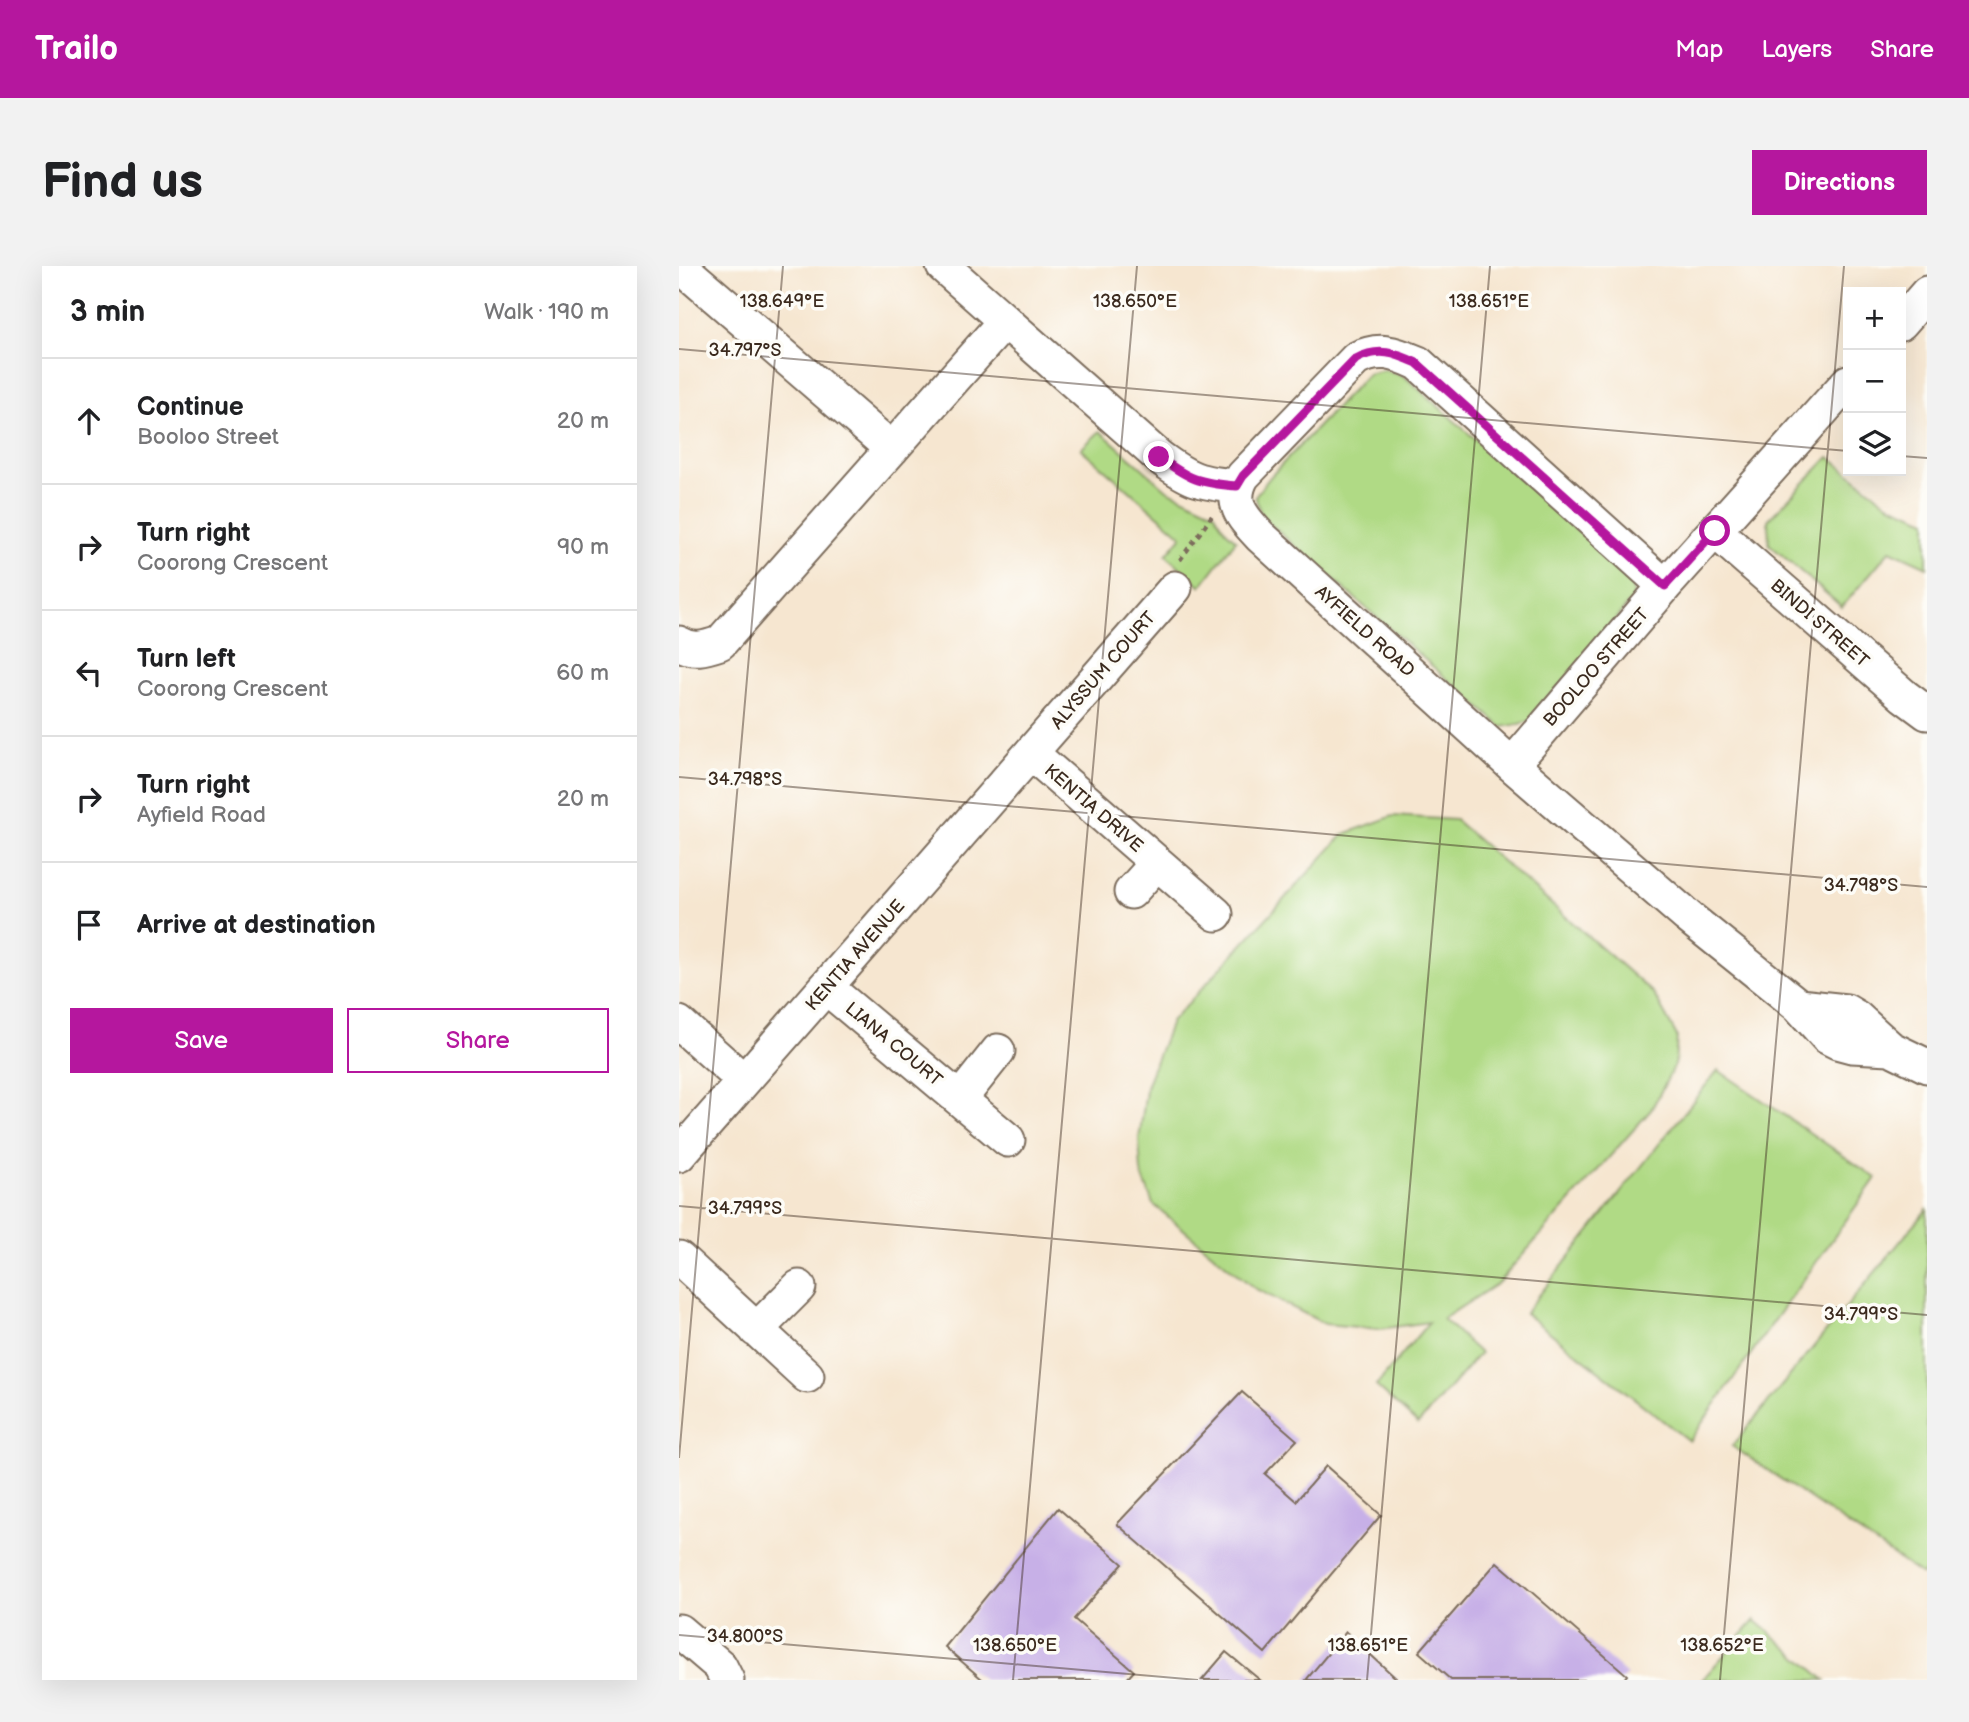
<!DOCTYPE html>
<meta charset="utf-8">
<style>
:root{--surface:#fff;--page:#f2f2f2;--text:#202124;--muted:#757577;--line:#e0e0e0;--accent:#b5179e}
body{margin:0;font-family:"Balsamiq Sans",sans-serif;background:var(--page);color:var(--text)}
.controls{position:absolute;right:21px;top:21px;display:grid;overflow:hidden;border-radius:0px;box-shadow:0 7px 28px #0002}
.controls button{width:63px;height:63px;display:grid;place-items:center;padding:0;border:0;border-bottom:2px solid var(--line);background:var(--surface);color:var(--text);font:35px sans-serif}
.stop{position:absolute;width:21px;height:21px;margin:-16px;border:5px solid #b5179e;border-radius:50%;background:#fff}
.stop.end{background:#b5179e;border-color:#fff;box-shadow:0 2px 7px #0008}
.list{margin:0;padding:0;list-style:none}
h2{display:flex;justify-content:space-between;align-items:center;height:91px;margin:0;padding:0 28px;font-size:30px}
h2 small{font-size:23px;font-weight:400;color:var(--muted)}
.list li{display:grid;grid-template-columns:46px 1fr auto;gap:21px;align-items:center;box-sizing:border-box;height:126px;padding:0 28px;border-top:2px solid var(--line)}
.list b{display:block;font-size:26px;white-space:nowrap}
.list p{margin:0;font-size:23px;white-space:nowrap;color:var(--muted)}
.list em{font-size:23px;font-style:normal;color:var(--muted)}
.actions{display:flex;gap:14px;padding:21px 28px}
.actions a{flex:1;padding:16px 0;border:2px solid var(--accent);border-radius:0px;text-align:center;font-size:24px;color:var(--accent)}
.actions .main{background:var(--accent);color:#fff}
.icon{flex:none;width:38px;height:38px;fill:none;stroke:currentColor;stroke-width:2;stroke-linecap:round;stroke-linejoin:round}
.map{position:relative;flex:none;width:1248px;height:1414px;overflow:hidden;border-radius:0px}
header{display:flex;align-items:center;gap:42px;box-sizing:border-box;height:98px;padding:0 35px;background:var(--accent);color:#fff}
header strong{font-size:33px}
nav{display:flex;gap:38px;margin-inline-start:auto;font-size:24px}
.intro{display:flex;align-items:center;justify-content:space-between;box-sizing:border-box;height:168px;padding:0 42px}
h1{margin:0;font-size:49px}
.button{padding:18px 32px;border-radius:0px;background:var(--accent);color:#fff;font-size:24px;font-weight:700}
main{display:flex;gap:42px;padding:0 42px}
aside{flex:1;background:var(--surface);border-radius:0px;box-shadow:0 7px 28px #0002}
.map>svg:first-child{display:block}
.green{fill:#b0da85;stroke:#768252;stroke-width:2}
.building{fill:#c7b0e7}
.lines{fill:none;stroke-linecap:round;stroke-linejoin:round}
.minor-casing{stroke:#7c6c5c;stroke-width:37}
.path{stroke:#7c6c5c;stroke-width:4.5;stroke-dasharray:5 5;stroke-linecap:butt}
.minor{stroke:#fff;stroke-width:33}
.route{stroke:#b5179e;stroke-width:9}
.ticks{fill:none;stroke:#3b2a1e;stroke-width:2;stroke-opacity:0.45}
.labels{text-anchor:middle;stroke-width:7;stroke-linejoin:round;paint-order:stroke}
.street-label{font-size:18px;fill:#3b2a1e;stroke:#fdfcf7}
.ticks-label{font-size:18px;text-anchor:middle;fill:#3b2a1e;stroke:#fdfcf7;stroke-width:7;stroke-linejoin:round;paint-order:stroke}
</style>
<header>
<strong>Trailo</strong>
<nav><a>Map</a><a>Layers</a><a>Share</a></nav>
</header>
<div class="intro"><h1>Find us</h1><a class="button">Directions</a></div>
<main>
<aside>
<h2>3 min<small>Walk · 190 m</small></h2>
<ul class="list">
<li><svg class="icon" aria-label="ahead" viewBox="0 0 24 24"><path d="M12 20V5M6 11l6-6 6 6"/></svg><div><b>Continue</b><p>Booloo Street</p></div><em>20 m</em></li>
<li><svg class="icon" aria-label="right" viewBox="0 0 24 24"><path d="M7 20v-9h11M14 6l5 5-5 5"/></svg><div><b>Turn right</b><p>Coorong Crescent</p></div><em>90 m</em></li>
<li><svg class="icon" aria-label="left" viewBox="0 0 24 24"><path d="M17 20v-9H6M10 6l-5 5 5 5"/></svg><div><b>Turn left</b><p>Coorong Crescent</p></div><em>60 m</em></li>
<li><svg class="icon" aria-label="right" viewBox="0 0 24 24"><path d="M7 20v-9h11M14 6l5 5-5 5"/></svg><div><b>Turn right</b><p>Ayfield Road</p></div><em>20 m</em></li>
<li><svg class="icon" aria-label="arrive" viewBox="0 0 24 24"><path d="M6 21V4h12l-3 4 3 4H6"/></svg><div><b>Arrive at destination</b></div></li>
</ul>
<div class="actions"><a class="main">Save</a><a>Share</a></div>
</aside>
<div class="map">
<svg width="1248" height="1414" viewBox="0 0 1248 1414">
<rect width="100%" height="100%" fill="#fdfcf7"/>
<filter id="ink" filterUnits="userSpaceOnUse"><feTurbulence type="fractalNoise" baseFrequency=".0143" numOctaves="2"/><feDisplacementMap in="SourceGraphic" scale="14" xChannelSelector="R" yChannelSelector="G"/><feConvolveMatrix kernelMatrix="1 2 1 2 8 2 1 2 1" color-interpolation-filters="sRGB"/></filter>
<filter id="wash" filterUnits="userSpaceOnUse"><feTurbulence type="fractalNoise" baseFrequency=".00686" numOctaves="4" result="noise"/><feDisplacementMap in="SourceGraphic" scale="28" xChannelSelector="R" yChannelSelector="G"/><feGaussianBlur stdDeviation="1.57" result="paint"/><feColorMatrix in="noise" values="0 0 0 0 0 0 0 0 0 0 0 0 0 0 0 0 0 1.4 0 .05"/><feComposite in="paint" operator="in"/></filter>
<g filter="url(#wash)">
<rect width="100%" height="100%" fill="#f6e6d0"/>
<path class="green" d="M 705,104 L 725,110 L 951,311 L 955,331 L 854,454 L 841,458 L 823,461 L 583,251 L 576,230 L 592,210 L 689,108 Z
M 421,165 L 488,224 L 535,246 L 546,264 L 557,274 L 522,320 L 487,289 L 503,270 L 402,183 Z
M 1150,191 L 1209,238 L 1248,254 L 1248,301 L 1211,284 L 1163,341 L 1090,278 L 1089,254 Z
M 714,550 L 776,554 L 974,727 L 998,770 L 996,799 L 972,844 L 819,1017 L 764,1053 L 801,1087 L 739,1158 L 697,1120 L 750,1056 L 700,1063 L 646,1058 L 575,1022 L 474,938 L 462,906 L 460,873 L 468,818 L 492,756 L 665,568 Z
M 1039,804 L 1197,912 L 1010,1175 L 846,1047 Z
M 1248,943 L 1248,1303 L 1243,1309 L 1053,1180 Z
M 1076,1354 L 1146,1414 L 1023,1414 Z"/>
<g id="blocks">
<path class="building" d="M 563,1126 L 618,1174 L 586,1208 L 617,1235 L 647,1200 L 702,1249 L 586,1387 L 438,1258 Z
M 379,1242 L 444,1298 L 395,1353 L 455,1405 L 447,1414 L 304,1414 L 266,1381 Z
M 818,1296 L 948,1409 L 944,1414 L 772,1414 L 740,1386 Z
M 667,1366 L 719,1414 L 627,1414 Z
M 547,1386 L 581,1414 L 523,1414 Z"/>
</g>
</g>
<g filter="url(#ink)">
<use href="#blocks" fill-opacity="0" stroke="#7c6c5c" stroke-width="2"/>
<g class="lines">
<defs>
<path id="minor" d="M 1,0 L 213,183
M 264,0 L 480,191 C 511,214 520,217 558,220
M 1222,57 L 1248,27
M 1036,265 L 1225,430 L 1248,447
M 986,320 L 739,97 C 716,87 700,81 677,93 L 564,210 C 549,236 563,251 581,270 L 833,499 L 1008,650 L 1120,740 L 1148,771 L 1158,776 L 1173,780 L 1211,782
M 0,377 C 14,386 26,382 41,377 L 326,55
M 352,487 L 537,648
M 833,499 L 986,320 L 1169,116
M 452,626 L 478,597
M 148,722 L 329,874
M 1120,740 L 1167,745 L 1177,751 L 1211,782 L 1248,800
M 0,757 L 64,814
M 281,833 L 319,785
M 0,889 L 496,322
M 0,992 L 128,1110
M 77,1064 L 120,1021
M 0,1365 L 41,1400 L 48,1414"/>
</defs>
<use href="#minor" class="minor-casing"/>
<path class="path" d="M 501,294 L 533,250"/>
<use href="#minor" class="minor"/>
</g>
</g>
<g class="lines" filter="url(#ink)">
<path class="route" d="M 480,191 C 511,214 520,217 558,220 L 564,210 L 677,93 C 700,81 716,87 738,97 L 986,320 L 1036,265"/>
</g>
<path class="ticks" d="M 0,83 L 1169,185M 1222,190 L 1248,192M 0,511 L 1248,621M 0,940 L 1248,1049M 0,1192 L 104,0M 0,1369 L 519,1414M 334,1414 L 458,0M 688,1414 L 811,0M 1041,1414 L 1165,0"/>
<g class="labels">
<g class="street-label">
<text transform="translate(1141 357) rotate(41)" y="6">BINDI STREET</text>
<text transform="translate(686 365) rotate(42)" y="6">AYFIELD ROAD</text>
<text transform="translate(917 401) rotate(-49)" y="6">BOOLOO STREET</text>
<text transform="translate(424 404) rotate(-49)" y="6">ALYSSUM COURT</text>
<text transform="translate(415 542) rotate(41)" y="6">KENTIA DRIVE</text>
<text transform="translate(176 689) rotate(-49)" y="6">KENTIA AVENUE</text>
<text transform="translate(215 778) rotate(40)" y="6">LIANA COURT</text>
</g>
</g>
<g class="ticks-label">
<text x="103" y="41">138.649°E</text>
<text x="456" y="41">138.650°E</text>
<text x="810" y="41">138.651°E</text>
<text x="66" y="90">34.797°S</text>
<text x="66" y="519">34.798°S</text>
<text x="1182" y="625">34.798°S</text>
<text x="66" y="948">34.799°S</text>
<text x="1182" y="1054">34.799°S</text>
<text x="66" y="1376">34.800°S</text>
<text x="336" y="1385">138.650°E</text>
<text x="689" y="1385">138.651°E</text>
<text x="1043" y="1385">138.652°E</text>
</g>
</svg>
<div class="controls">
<button>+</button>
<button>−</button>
<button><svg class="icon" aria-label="layers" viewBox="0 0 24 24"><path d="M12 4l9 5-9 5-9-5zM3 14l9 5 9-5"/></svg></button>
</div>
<div class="stop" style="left:1036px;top:265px"></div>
<div class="stop end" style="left:480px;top:191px"></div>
</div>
</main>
